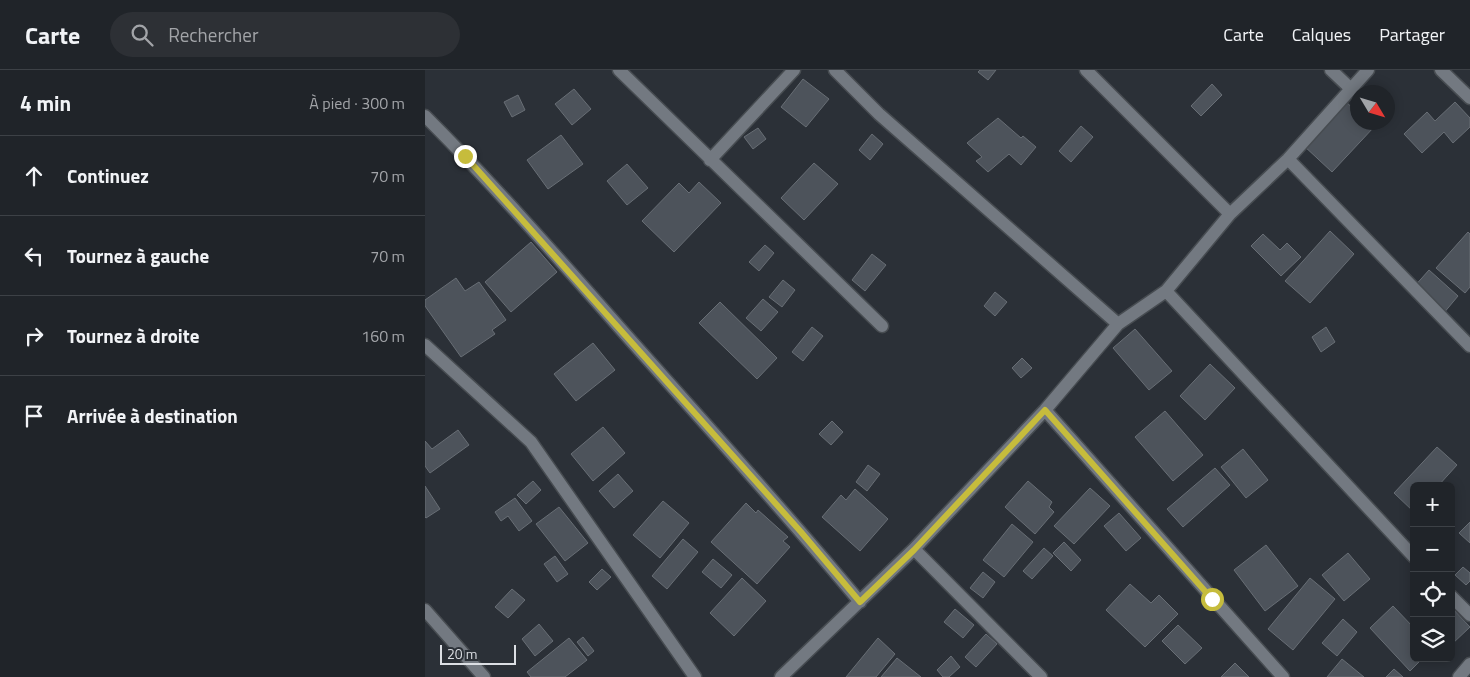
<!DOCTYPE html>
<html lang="fr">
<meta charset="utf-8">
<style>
:root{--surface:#202429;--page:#2d3035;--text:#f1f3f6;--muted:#a2a4a8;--line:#3d4146}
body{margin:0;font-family:"Titillium Web",sans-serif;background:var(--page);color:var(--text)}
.controls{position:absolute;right:15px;bottom:15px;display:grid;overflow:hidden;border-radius:8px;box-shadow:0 2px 12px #0003}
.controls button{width:45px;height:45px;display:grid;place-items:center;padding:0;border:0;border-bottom:1px solid var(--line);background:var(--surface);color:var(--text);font:25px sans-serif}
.compass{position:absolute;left:925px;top:15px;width:45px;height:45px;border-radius:50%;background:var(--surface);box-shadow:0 2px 12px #0003;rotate:128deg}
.scale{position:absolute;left:15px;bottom:12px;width:76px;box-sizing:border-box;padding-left:5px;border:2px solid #dcdfe4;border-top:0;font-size:14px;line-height:18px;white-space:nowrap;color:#dcdfe4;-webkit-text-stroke:4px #2b3037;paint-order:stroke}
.stop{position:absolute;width:15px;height:15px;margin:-11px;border:4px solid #c6bc3c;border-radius:50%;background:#fff}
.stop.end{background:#c6bc3c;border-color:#fff;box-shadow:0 1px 5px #0008}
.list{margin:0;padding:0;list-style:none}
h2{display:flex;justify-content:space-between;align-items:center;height:65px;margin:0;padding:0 20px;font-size:21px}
h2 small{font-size:16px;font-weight:400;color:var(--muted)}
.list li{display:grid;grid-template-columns:32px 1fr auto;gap:15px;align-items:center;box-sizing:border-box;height:80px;padding:0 20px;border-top:1px solid var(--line)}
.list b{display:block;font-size:19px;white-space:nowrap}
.list em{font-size:16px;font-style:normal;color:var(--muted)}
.icon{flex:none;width:28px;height:28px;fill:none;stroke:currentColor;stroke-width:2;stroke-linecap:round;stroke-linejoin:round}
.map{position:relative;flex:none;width:1045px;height:607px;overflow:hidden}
header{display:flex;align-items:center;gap:30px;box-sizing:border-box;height:70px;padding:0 25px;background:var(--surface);border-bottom:1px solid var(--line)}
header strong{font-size:24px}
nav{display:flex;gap:28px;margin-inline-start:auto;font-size:18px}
.search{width:350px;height:45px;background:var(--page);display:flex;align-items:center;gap:12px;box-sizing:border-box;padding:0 18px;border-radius:28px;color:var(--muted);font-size:19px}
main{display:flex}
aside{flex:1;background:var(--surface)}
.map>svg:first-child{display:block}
.building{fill:#4d535b;stroke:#686e75}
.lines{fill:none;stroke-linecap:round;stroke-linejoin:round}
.minor-casing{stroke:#474c51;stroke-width:15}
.minor{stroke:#737981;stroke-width:12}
.route{stroke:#c6bc3c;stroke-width:6}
</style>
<header>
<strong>Carte</strong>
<div class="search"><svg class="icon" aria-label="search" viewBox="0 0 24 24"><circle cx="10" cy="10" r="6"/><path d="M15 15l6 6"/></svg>Rechercher</div>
<nav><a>Carte</a><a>Calques</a><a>Partager</a></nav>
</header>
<main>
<aside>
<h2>4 min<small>À pied · 300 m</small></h2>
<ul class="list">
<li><svg class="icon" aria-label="ahead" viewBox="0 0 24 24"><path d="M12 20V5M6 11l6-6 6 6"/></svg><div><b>Continuez</b></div><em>70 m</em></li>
<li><svg class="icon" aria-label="left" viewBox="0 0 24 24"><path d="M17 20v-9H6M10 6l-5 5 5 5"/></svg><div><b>Tournez à gauche</b></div><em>70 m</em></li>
<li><svg class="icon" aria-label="right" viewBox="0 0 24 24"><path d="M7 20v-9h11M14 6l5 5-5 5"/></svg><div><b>Tournez à droite</b></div><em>160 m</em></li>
<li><svg class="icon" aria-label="arrive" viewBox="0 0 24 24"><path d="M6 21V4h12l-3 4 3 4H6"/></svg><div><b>Arrivée à destination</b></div></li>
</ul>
</aside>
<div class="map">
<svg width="1045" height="607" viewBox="0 0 1045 607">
<rect width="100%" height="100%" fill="#2b3037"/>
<path class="building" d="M 555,0 L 571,0 L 563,10 L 553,2 Z
M 378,9 L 404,29 L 381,57 L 356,37 Z
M 787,14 L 797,25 L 776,46 L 766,36 Z
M 149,19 L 166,39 L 147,55 L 130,34 Z
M 93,25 L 100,40 L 87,47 L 79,32 Z
M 919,30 L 932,42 L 932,52 L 944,52 L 949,57 L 907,102 L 878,75 Z
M 1030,32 L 1045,48 L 1045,57 L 1028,73 L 1019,62 L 997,83 L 979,64 L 1002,42 L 1010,51 Z
M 573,48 L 596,68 L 598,66 L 611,77 L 596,95 L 584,84 L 563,102 L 551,91 L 557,87 L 542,73 Z
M 656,56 L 668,67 L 646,92 L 634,81 Z
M 333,58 L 341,69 L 328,79 L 319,67 Z
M 447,64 L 458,74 L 445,90 L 434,80 Z
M 136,65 L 158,94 L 123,119 L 102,90 Z
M 389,93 L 413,114 L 379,150 L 356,128 Z
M 202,94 L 223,118 L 202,135 L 182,111 Z
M 274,112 L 296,133 L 249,182 L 217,151 L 254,113 L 264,123 Z
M 905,161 L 929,184 L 885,233 L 860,211 Z
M 1043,162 L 1045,164 L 1045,217 L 1040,223 L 1011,198 Z
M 838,164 L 855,180 L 862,173 L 876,187 L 856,206 L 826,176 Z
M 106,172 L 132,202 L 86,242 L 60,212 Z
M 340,175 L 349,183 L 334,201 L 324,192 Z
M 447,184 L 461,195 L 440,221 L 427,210 Z
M 1004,200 L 1033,226 L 1018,244 L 988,218 Z
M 31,208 L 40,221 L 54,212 L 81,250 L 67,260 L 70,264 L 36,287 L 0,236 L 0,230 Z
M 358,210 L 370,220 L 357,237 L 344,227 Z
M 570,222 L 582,232 L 570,246 L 559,236 Z
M 338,229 L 353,242 L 336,261 L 321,248 Z
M 295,232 L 352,288 L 332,309 L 274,253 Z
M 387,257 L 398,266 L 378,291 L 367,282 Z
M 901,257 L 910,272 L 896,282 L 887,267 Z
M 710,259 L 747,301 L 724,320 L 688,278 Z
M 168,273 L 190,300 L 151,331 L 129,304 Z
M 597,288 L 607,298 L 596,308 L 587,298 Z
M 785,294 L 810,318 L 780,350 L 755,326 Z
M 740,341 L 778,385 L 748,411 L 710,367 Z
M 407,351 L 418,362 L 406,375 L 394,364 Z
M 178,357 L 200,383 L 168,411 L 146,384 Z
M 33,360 L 44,375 L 5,403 L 0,396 L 0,371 L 7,379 Z
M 1012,377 L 1032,395 L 1013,416 L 989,416 L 989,442 L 969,423 Z
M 818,379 L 843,410 L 821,428 L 796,397 Z
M 443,395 L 455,404 L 442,421 L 431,412 Z
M 790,398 L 805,415 L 758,457 L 742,439 Z
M 193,404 L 208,421 L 189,438 L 174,421 Z
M 108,411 L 116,420 L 101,434 L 92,425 Z
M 603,411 L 627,432 L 624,437 L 629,442 L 610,464 L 580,437 Z
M 0,416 L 15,439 L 1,448 L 0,447 Z
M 665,418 L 685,436 L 649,474 L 629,456 Z
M 430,419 L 463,449 L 435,481 L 397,447 L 416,425 L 421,430 Z
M 90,428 L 107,451 L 94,461 L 83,446 L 76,451 L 70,442 Z
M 238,431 L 264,453 L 235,488 L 208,465 Z
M 321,433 L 331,443 L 333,440 L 363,467 L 358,471 L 365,477 L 332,514 L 286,472 Z
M 134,437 L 163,473 L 140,491 L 111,454 Z
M 694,443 L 716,468 L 701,481 L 679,456 Z
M 1045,452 L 1045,473 L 1034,463 Z
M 587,454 L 608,472 L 579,507 L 558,490 Z
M 258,469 L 273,482 L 242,519 L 227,506 Z
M 639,472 L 656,490 L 646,501 L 628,483 Z
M 841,475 L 873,516 L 840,541 L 809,500 Z
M 619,478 L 628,486 L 607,509 L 598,501 Z
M 923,483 L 945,509 L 919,531 L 897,505 Z
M 130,486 L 143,504 L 132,512 L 119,494 Z
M 288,489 L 307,505 L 296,518 L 277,502 Z
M 1038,497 L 1045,503 L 1045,511 L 1041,515 L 1030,505 Z
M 177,499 L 186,507 L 172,520 L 164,512 Z
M 558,502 L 570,512 L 558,528 L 545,518 Z
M 317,508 L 341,531 L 309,566 L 285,543 Z
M 885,508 L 910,529 L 868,580 L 843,559 Z
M 705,514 L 726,533 L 734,525 L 753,544 L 720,577 L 681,540 Z
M 87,519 L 100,530 L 83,548 L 70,537 Z
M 968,536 L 989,558 L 989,588 L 998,588 L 985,601 L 945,558 Z
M 1026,537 L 1045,557 L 1026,575 Z
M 530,539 L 549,555 L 538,568 L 519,552 Z
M 918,549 L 932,562 L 912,586 L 897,573 Z
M 114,554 L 128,571 L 110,586 L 97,569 Z
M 753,555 L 777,578 L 760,594 L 737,571 Z
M 561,564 L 572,574 L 551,597 L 540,587 Z
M 158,567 L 169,581 L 163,586 L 152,572 Z
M 144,568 L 162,590 L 140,607 L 106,607 L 102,602 Z
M 453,568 L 470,584 L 451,607 L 421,607 Z
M 526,586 L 535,597 L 524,607 L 518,607 L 512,600 Z
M 472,588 L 496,607 L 456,607 Z
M 917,589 L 939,607 L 902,607 Z
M 810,593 L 824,607 L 796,607 Z
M 969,599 L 978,607 L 961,607 Z"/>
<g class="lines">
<defs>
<path id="minor" d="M 194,0 L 457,256
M 410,0 L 454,44 L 693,254
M 661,0 L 805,144
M 906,0 L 925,18
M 1016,0 L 1045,28
M 0,46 C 73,119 141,197 209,274 C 285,359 362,444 435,532
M 863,89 L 1045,276
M 285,90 L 369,0
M 741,221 L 989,487
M 0,275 L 106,372 L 270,607
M 620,340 L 858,607
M 489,479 L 616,607
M 1026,526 L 1045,545
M 0,540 L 59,607
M 356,607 L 489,479 L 620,340 L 693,254 L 741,221 L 805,144 L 863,89 L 943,0
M 1034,607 L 1045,594"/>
</defs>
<use href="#minor" class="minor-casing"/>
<use href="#minor" class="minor"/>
</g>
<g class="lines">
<path class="route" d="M 40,86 L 376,462 L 435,532 L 489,480 L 620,340 L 787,529"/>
</g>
</svg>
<div class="controls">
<button>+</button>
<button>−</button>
<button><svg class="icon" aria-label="locate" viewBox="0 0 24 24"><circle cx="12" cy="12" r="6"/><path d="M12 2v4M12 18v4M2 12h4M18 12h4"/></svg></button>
<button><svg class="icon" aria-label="layers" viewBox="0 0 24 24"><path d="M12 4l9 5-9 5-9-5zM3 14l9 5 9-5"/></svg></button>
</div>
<svg class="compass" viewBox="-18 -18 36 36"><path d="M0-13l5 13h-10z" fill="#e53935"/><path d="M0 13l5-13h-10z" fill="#a2a4a8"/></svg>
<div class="scale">20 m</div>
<div class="stop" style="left:787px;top:529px"></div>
<div class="stop end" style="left:40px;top:86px"></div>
</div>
</main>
